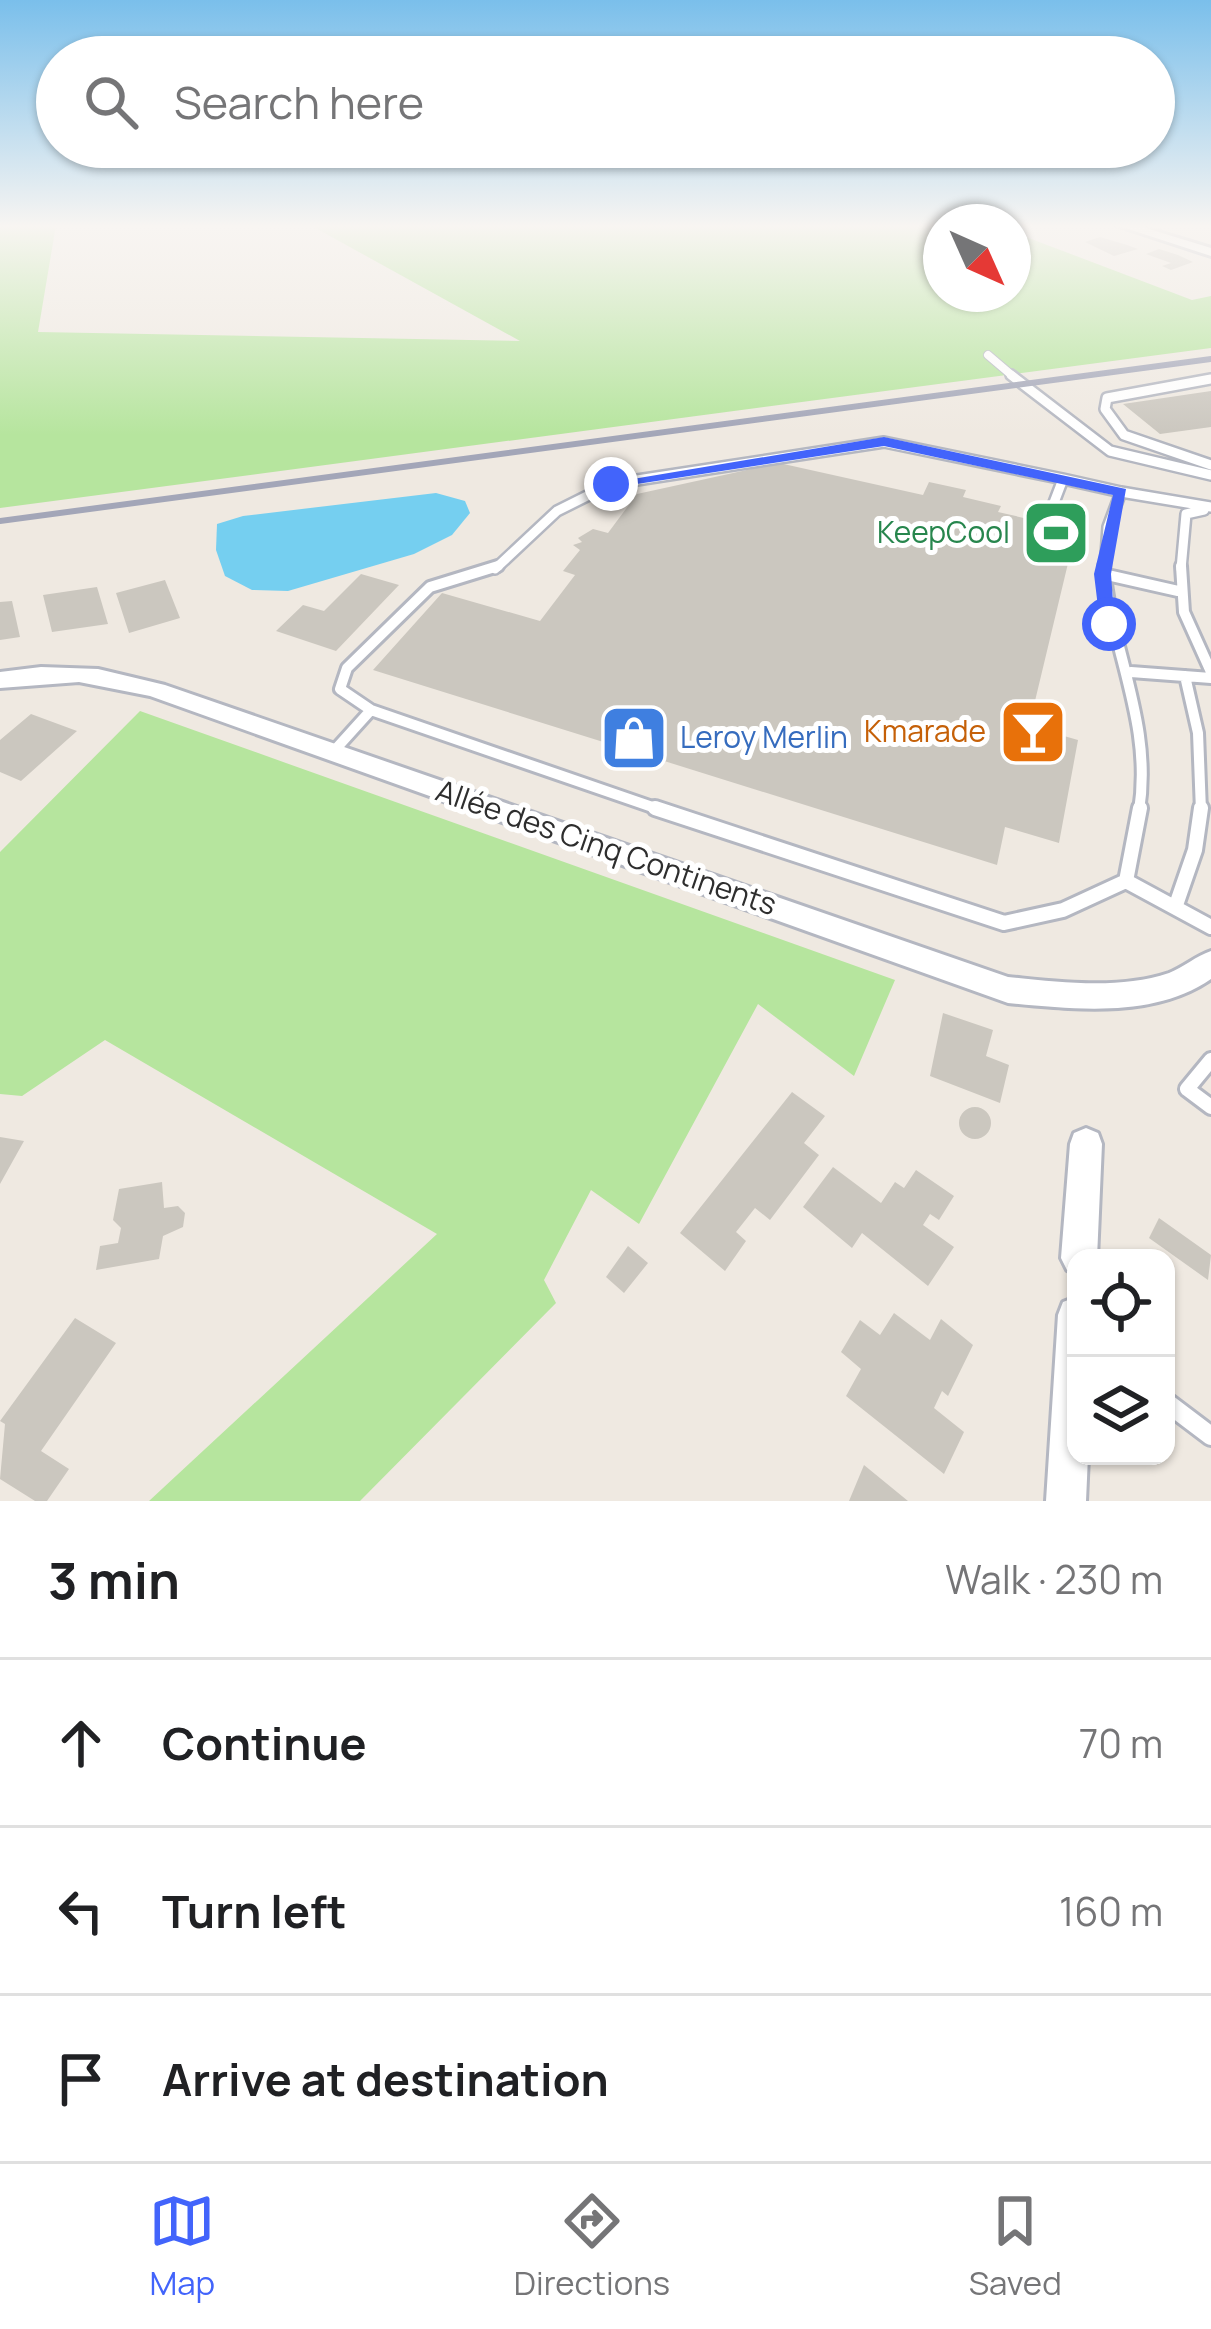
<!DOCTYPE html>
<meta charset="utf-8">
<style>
:root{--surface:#fff;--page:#f2f2f2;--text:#202124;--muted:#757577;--line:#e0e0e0;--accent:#4264fb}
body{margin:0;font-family:Manrope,sans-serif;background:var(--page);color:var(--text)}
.controls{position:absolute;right:36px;bottom:36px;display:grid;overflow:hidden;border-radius:24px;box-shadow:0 3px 9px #0004}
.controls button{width:108px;height:108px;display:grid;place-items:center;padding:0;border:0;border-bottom:3px solid var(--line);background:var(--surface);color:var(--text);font:60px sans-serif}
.compass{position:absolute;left:923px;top:204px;width:108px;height:108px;border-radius:50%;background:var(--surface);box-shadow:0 3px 9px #0004;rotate:135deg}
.stop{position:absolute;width:36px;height:36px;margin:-27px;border:9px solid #4264fb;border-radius:50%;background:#fff}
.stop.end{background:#4264fb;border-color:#fff;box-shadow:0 3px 12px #0008}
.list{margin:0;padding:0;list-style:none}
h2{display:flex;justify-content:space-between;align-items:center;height:156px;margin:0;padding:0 48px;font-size:51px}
h2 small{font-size:39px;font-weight:400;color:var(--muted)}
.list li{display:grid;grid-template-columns:78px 1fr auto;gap:36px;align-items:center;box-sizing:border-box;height:168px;padding:0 48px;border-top:3px solid var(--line)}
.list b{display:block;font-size:45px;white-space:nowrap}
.list em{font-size:39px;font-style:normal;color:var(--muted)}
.icon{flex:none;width:66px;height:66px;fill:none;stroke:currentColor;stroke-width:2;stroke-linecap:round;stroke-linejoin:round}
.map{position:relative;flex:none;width:1211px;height:1501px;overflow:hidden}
.search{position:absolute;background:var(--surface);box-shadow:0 3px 9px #0004;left:36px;right:36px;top:36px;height:132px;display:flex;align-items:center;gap:30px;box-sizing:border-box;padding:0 42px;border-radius:66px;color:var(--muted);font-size:45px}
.sheet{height:660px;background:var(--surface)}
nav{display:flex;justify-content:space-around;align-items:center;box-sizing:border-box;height:168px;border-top:3px solid var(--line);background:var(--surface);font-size:33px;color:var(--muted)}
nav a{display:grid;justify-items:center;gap:6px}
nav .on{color:var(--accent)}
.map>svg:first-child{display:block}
.green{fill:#b6e59e}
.water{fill:#75cff0}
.building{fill:#cbc7bf}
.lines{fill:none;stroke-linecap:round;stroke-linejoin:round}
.service-far4-casing{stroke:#b4b7c1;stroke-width:10}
.service-far3-casing{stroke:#b4b7c1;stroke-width:14}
.service-far2-casing{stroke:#b4b7c1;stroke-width:16}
.service-far1-casing{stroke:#b4b7c1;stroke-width:20}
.service-casing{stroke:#b4b7c1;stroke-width:24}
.minor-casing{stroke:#b4b7c1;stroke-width:6}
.service-far4{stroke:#fff;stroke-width:8}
.service-far3{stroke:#fff;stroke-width:9}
.service-far2{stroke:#fff;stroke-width:10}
.service-far1{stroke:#fff;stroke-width:14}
.service{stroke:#fff;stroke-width:18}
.minor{fill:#fff;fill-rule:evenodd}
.rail{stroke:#a3a6b8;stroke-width:6}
.route{fill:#4264fb}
.labels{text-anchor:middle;stroke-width:10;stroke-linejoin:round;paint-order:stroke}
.leisure-label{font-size:30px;fill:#27864d;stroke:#fff;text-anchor:end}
.food-label{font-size:30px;fill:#c56008;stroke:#fff;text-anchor:end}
.shop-label{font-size:30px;fill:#366cbe;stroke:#fff;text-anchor:start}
.street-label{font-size:30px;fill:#2e2e2e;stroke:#fff}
</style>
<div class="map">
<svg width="1211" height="1501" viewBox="0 0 1211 1501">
<rect width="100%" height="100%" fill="#efe9e1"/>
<path class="green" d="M 0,225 L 56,225 L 38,332 L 520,341 L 310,225 L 941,225 L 941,294 L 1013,294 L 1013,232 L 1192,300 L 1211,296 L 1211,348 L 0,508 Z
M 140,711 L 895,980 L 854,1076 L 758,1004 L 639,1224 L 591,1190 L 544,1280 L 556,1303 L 360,1501 L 149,1501 L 437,1234 L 105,1040 L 22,1096 L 0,1094 L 0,852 Z"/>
<path class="water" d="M 436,493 L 465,501 L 470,513 L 452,535 L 414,554 L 288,591 L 252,590 L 225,576 L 216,550 L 217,524 L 243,516 Z"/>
<path class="building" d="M 1100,237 L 1127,245 L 1138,249 L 1114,256 L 1085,242 Z
M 1159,249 L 1178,255 L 1193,262 L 1171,270 L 1162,266 L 1171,263 L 1146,254 Z
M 1211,391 L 1211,427 L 1160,434 L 1123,404 Z
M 779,463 L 923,495 L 929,482 L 966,490 L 963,497 L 1001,506 L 998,512 L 1076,530 L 1029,726 L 1078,740 L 1059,843 L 1005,827 L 997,865 L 373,670 L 442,593 L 540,621 L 575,575 L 563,571 L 580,550 L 573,545 L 582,542 L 578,538 L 593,529 L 608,533 L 637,494 Z
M 361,574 L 399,585 L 336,651 L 276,631 L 303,605 L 324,611 Z
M 165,580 L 180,618 L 129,633 L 116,593 Z
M 97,587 L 108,624 L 52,632 L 43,595 Z
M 12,601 L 20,637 L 0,640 L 0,602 Z
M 31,714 L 77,731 L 21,781 L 0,772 L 0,740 Z
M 943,1013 L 993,1030 L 986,1056 L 1009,1065 L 1000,1103 L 930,1076 Z
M 792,1092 L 825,1116 L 804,1143 L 819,1155 L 770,1220 L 755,1208 L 736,1232 L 746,1241 L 725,1271 L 680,1233 Z
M959 1123a16 16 0 1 1 32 0a16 16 0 1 1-32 0Z
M 0,1137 L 24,1141 L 0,1184 Z
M 833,1167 L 881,1203 L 895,1182 L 904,1188 L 916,1170 L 954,1196 L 939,1220 L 930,1214 L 923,1225 L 954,1247 L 928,1286 L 862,1233 L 852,1248 L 803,1207 Z
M 162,1182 L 164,1208 L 178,1206 L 185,1213 L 183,1227 L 163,1236 L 159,1259 L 96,1270 L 100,1246 L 118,1243 L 121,1228 L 113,1220 L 119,1189 Z
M 1159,1218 L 1211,1255 L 1208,1280 L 1149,1238 Z
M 628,1246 L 648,1263 L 624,1293 L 606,1277 Z
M 894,1313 L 930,1340 L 941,1319 L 973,1345 L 948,1396 L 942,1391 L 934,1408 L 964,1432 L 944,1474 L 846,1396 L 861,1369 L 841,1352 L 860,1320 L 880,1335 Z
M 75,1318 L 116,1343 L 41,1451 L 69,1469 L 47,1501 L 35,1501 L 0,1479 L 5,1424 L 0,1421 Z
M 864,1465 L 908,1501 L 849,1501 Z"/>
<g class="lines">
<defs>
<path id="service-far4" d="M 988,355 L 1015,378"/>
<path id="service-far3" d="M 1011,375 L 1110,451 L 1211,475
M 1211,379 L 1107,398 L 1105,409 L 1124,435 L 1211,465
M 1050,513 L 1063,479 L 1121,492
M 495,569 L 557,511 L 611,484 L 884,442 L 1063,479
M 1105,569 L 1108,527 L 1121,492 L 1211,507
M 1181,569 L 1186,514 L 1204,510"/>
<path id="service-far2" d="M 1104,566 C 1111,651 1153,723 1139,811
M 1181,566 L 1184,612 L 1211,672
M 1103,574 L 1178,591
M 1131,672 L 1211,678
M 1185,676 L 1198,733 L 1201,811
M 371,710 L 340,689 L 347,668 L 430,587 L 498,566
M 333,752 L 371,710 L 664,811"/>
<path id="service-far1" d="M 655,808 L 1004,923 L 1063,910 L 1126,881 L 1211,927
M 1126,881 L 1140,808
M 1176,905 L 1195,850 L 1201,808
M 1211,1060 L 1187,1089 L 1211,1107"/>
<path id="service" d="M 1166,1402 L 1211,1436"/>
<path id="minor" d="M 1116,225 L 1136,225 L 1211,248 L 1211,256 Z
M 41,667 L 98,669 L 165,685 L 1008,977 C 1060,982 1118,990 1169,973 C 1184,967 1196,956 1211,951 L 1211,979 C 1153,1019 1074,1009 1008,1003 L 150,696 L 79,682 L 0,688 L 0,672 Z
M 1086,1128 L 1098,1133 L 1102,1144 L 1097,1258 L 1076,1258 L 1076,1274 L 1067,1270 L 1061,1258 L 1070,1144 L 1074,1133 Z
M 1076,1297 L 1076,1456 L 1088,1456 L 1086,1501 L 1046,1501 L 1058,1315 L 1063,1302 Z"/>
</defs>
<use href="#service-far4" class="service-far4-casing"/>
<use href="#service-far3" class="service-far3-casing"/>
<use href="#service-far2" class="service-far2-casing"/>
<use href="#service-far1" class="service-far1-casing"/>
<use href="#service" class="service-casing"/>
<use href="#minor" class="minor-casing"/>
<use href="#service-far4" class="service-far4"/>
<use href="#service-far3" class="service-far3"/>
<use href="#service-far2" class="service-far2"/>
<use href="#service-far1" class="service-far1"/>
<use href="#service" class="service"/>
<use href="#minor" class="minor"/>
<path class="rail" d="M 0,521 L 1211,359"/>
</g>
<linearGradient id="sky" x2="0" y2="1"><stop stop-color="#7abfeb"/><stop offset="0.52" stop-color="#f8f5f2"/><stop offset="1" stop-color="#f8f5f2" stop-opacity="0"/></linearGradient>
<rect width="1211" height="435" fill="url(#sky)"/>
<path class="route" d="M 884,437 L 1126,489 L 1111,574 L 1115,628 L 1100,624 L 1094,574 L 1113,495 L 884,446 L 611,488 L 603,484 Z"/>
<defs>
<symbol id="stadium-square" viewBox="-11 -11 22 22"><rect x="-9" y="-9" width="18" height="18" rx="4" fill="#2e9e5b" stroke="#fff"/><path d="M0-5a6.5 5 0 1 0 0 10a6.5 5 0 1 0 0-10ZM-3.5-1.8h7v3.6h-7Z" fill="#fff"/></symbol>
<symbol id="bar-square" viewBox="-11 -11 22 22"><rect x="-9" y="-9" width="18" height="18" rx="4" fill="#e8710a" stroke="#fff"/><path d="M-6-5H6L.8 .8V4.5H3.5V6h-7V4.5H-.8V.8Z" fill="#fff"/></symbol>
<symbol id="shop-square" viewBox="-11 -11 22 22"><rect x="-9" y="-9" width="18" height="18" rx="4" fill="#3f7fe0" stroke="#fff"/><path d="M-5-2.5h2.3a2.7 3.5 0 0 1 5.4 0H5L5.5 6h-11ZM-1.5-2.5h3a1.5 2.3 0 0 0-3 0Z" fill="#fff"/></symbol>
</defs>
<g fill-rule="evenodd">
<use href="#stadium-square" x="1018" y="495" width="76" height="76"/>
<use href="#bar-square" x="995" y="694" width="76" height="76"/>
<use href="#shop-square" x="596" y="700" width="76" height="76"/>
</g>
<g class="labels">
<g class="leisure-label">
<text x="1010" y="543">KeepCool</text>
</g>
<g class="food-label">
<text x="986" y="742">Kmarade</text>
</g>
<g class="shop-label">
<text x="680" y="748">Leroy Merlin</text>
</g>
<g class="street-label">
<text transform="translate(606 848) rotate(19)" y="10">Allée des Cinq Continents</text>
</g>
</g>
</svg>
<div class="controls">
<button><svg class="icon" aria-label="locate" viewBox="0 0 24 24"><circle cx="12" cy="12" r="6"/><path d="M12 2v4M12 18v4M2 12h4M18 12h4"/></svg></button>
<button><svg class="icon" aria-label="layers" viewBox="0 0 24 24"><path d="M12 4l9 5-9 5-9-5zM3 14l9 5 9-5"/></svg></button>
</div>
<svg class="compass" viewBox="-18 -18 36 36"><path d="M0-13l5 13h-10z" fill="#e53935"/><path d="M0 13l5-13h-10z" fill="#757577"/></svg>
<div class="stop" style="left:1109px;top:624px"></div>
<div class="stop end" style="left:611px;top:484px"></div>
<div class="search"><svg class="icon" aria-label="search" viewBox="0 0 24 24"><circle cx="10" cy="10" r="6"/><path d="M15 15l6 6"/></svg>Search here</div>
</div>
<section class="sheet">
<h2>3 min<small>Walk · 230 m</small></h2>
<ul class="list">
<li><svg class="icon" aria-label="ahead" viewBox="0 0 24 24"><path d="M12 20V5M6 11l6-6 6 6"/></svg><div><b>Continue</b></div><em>70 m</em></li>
<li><svg class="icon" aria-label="left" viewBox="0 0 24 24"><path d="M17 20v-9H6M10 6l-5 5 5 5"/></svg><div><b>Turn left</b></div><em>160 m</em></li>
<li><svg class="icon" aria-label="arrive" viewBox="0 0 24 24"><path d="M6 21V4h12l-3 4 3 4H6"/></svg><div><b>Arrive at destination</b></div></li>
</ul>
</section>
<nav>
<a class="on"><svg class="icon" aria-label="map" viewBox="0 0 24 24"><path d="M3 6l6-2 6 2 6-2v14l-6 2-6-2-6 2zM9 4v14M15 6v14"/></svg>Map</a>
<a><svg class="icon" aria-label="directions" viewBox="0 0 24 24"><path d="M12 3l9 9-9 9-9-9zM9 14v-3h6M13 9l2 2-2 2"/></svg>Directions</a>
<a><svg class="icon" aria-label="saved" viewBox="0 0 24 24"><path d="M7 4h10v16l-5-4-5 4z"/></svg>Saved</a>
</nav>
